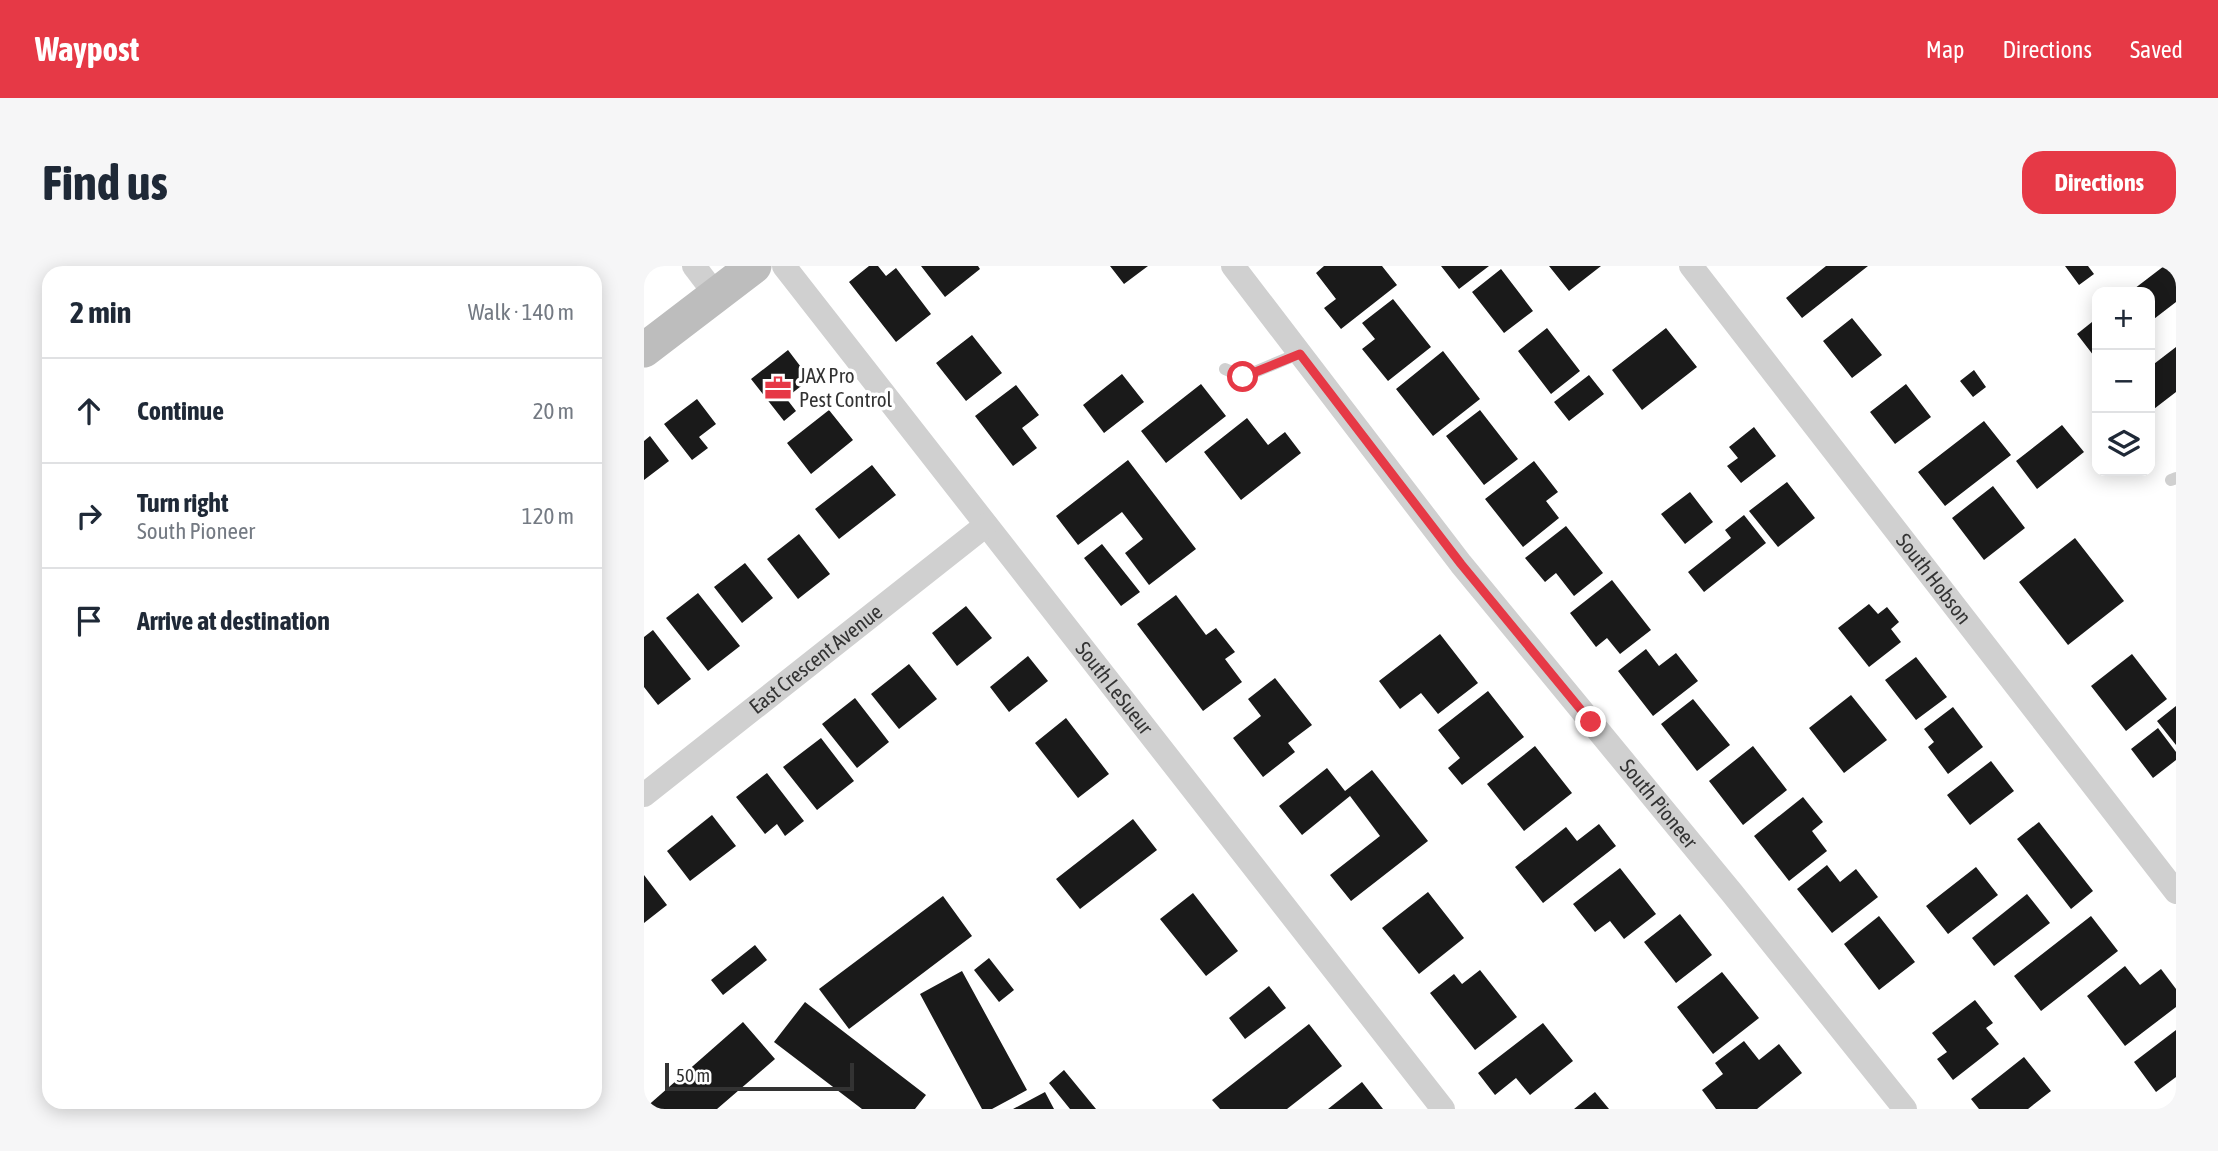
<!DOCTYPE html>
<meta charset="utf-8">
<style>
:root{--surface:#fff;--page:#f6f6f7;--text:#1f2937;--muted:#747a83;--line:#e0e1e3;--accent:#e63946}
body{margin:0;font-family:"Asap Condensed",sans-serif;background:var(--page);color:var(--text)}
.controls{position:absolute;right:21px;top:21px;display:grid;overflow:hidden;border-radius:14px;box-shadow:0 4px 18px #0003}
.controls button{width:63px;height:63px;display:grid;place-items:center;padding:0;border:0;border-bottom:2px solid var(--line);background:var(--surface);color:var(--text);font:35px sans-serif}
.scale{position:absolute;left:21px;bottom:18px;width:189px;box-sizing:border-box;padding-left:7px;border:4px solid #333;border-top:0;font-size:19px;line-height:24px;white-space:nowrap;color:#333;-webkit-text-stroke:5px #fff;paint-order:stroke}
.stop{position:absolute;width:21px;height:21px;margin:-16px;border:5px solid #e63946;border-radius:50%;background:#fff}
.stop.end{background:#e63946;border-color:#fff;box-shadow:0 2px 7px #0008}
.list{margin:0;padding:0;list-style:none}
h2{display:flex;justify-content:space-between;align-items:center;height:91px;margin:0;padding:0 28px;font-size:30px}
h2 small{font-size:23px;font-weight:400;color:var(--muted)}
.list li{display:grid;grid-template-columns:46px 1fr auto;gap:21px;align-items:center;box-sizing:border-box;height:105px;padding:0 28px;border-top:2px solid var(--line)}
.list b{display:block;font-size:26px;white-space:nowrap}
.list p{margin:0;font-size:23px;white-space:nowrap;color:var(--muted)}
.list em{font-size:23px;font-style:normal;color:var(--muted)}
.icon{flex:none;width:38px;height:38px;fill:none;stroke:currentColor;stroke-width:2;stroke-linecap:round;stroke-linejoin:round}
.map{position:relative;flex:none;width:1532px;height:843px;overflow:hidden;border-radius:21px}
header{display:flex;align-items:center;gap:42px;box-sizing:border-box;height:98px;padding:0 35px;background:var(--accent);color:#fff}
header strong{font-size:33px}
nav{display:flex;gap:38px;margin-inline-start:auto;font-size:24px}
.intro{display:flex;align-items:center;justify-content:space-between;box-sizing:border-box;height:168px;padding:0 42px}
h1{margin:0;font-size:49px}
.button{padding:18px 32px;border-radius:21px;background:var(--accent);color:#fff;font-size:24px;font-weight:700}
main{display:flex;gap:42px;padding:0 42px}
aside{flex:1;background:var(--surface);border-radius:21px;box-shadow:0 4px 18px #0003}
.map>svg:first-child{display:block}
.building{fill:#1a1a1a}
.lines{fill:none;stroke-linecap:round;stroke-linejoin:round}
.lane{stroke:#d0d0d0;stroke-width:12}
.street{stroke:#d0d0d0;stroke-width:24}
.secondary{stroke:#bdbdbd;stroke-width:35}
.route{stroke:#e63946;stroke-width:9}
.labels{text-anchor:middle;stroke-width:7;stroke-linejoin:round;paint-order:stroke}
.poi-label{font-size:21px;fill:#333;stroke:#fff;text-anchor:start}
.street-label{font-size:21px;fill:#333;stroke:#fff}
</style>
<header>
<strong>Waypost</strong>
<nav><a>Map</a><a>Directions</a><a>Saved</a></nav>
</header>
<div class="intro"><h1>Find us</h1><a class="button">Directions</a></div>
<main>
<aside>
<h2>2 min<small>Walk · 140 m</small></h2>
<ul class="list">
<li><svg class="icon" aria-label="ahead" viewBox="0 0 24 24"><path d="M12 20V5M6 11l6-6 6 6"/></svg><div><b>Continue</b></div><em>20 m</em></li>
<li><svg class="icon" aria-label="right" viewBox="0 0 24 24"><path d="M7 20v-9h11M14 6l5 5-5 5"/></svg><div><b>Turn right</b><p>South Pioneer</p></div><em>120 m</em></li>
<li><svg class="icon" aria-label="arrive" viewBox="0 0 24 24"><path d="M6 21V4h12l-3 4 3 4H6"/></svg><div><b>Arrive at destination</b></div></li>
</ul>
</aside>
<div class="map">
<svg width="1532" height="843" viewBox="0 0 1532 843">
<rect width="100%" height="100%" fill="#fff"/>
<path class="building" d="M 225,0 L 234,0 L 242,10 L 252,2 L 287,48 L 252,76 L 205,16 Z
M 277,0 L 334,0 L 336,3 L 301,31 Z
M 466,0 L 504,0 L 480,18 Z
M 680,0 L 738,0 L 753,19 L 697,63 L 680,42 L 692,33 L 672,7 Z
M 797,0 L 845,0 L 815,23 Z
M 905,0 L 957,0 L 925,25 Z
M 1182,0 L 1224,0 L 1158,52 L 1142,32 Z
M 1421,0 L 1444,0 L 1450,8 L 1435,19 Z
M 1520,0 L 1524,0 L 1532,11 L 1532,36 L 1506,56 L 1506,26 L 1486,26 Z
M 857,3 L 889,45 L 860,67 L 828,26 Z
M 749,33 L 787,81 L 744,115 L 718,83 L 731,73 L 718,57 Z
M 1208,52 L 1238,89 L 1208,112 L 1179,75 Z
M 1453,52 L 1453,94 L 1433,68 Z
M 903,62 L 936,105 L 907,128 L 874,85 Z
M 1022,62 L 1053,101 L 998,144 L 968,104 Z
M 328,69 L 358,107 L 322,135 L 292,97 Z
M 1532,81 L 1532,126 L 1506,146 L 1506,101 Z
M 144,84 L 166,113 L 142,132 L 152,145 L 140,155 L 107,113 Z
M 799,85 L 836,133 L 789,170 L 752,123 Z
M 1330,104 L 1342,121 L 1329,131 L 1316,115 Z
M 478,108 L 500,136 L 460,167 L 439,139 Z
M 945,109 L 960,128 L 925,155 L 910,136 Z
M 557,118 L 582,150 L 522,197 L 497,165 Z
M 1262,118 L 1287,151 L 1251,178 L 1226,146 Z
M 372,119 L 395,149 L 378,162 L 393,182 L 369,200 L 331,150 Z
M 53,133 L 72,158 L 55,171 L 64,182 L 48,194 L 20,158 Z
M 185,144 L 209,174 L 167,208 L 143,177 Z
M 836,144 L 874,193 L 840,219 L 802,170 Z
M 603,152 L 624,179 L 641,166 L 657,187 L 597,234 L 560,186 Z
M 1340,155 L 1367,189 L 1301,240 L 1274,206 Z
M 1418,159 L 1440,186 L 1393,223 L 1372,195 Z
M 1110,161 L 1132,190 L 1097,217 L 1083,200 L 1094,192 L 1085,181 Z
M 6,170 L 25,195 L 0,214 L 0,175 Z
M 484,194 L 552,283 L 505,319 L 481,287 L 499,273 L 478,246 L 434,279 L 412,250 Z
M 890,195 L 914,226 L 902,235 L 915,252 L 879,281 L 841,233 Z
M 228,199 L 252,229 L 195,273 L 171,243 Z
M 1143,216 L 1171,252 L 1134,281 L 1105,245 Z
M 1349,220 L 1381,262 L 1340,294 L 1308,252 Z
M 1046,226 L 1069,256 L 1041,278 L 1017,248 Z
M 1100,249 L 1122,277 L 1060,326 L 1044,306 L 1087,272 L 1081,264 Z
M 922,260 L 959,307 L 930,330 L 912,307 L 901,316 L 881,292 Z
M 155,268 L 186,308 L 154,333 L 123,293 Z
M 1431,272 L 1480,335 L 1424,379 L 1375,316 Z
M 458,278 L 496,326 L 477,340 L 440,292 Z
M 101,297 L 129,332 L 98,357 L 70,321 Z
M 968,314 L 1007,364 L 976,388 L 963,372 L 952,381 L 926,347 Z
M 54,327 L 96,380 L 64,405 L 22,352 Z
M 532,329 L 562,369 L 572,362 L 591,386 L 581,393 L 598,416 L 559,445 L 493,358 Z
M 1225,338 L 1234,348 L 1243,341 L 1255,356 L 1247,363 L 1257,376 L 1225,401 L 1194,362 Z
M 322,340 L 348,372 L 313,400 L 288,367 Z
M 9,364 L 47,413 L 14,439 L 0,421 L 0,371 Z
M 796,368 L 834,417 L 794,448 L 777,427 L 756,443 L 735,415 Z
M 1002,383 L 1015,400 L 1032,387 L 1054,415 L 1009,450 L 974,405 Z
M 1488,388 L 1523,433 L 1482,465 L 1447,420 Z
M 384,390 L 404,415 L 365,446 L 346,421 Z
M 1272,391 L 1303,431 L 1272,454 L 1241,414 Z
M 265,398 L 293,433 L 255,463 L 227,428 Z
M 631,412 L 668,459 L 644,477 L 651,486 L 619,511 L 589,472 L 617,450 L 604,433 Z
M 844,425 L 880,471 L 818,519 L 804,502 L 816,492 L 794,464 Z
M 1207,429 L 1243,474 L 1200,507 L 1165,462 Z
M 211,432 L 245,476 L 213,502 L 178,458 Z
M 1049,433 L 1086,479 L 1053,505 L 1017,458 Z
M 1532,440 L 1532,479 L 1513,455 Z
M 1309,441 L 1339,481 L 1304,508 L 1284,481 L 1290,476 L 1280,463 Z
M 422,452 L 465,508 L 434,532 L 391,477 Z
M 1514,462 L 1532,486 L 1532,494 L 1509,512 L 1487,483 Z
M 177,472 L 210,515 L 173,544 L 139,501 Z
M 891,480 L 928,527 L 880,565 L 843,518 Z
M 1109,480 L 1143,524 L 1099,559 L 1065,515 Z
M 1347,495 L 1370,525 L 1326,559 L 1303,529 Z
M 683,502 L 701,525 L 728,504 L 784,575 L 707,635 L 686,609 L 736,570 L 706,530 L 658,569 L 635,540 Z
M 123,507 L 160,555 L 141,570 L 133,558 L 121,568 L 92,531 Z
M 1159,531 L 1179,556 L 1168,565 L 1183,585 L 1145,615 L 1110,570 Z
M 68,549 L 92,580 L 46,615 L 23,585 Z
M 489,553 L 513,584 L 436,643 L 412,613 Z
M 1395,556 L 1449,625 L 1427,643 L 1373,573 Z
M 955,558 L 972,580 L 899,637 L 871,601 L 922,561 L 933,575 Z
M 1183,599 L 1196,616 L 1212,603 L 1234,631 L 1188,667 L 1153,623 Z
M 1332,601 L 1354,629 L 1304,668 L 1282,640 Z
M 976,602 L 1012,648 L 980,673 L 966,655 L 951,666 L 929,638 Z
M 0,609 L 23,639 L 0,657 Z
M 784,626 L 820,672 L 775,708 L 738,662 Z
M 549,627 L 594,685 L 562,710 L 516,653 Z
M 1383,628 L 1406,657 L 1350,700 L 1328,672 Z
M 299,630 L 328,670 L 205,763 L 175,723 Z
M 1036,648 L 1068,689 L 1032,717 L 1000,676 Z
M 1235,650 L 1271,696 L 1235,724 L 1200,678 Z
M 1447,650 L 1474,685 L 1397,745 L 1370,710 Z
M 111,679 L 123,694 L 79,729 L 67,714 Z
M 345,692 L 370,724 L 355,736 L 330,704 Z
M 1481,700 L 1496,719 L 1517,703 L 1532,723 L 1532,741 L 1481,780 L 1443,730 Z
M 836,704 L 873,751 L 831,784 L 786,727 L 810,708 L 818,718 Z
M 318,705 L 383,824 L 348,843 L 338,843 L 276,728 Z
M 1078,706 L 1115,752 L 1069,788 L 1033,741 Z
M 625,720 L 642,742 L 601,773 L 585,752 Z
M 1331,734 L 1349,757 L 1342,762 L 1355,778 L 1309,814 L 1293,793 L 1303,786 L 1288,767 Z
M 161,736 L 282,829 L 271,843 L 218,843 L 130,776 Z
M 99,756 L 131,793 L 73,843 L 0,843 Z
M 899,757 L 929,795 L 886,829 L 872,812 L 851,829 L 834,807 Z
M 665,758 L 698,800 L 643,843 L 576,843 L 568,834 Z
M 1532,764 L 1532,811 L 1512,826 L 1490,796 Z
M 1100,775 L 1115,794 L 1135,778 L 1158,807 L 1113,843 L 1072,843 L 1058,824 L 1079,808 L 1071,797 Z
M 1380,791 L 1407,825 L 1384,843 L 1335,843 L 1327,833 Z
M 420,804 L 452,843 L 426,843 L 405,817 Z
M 718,816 L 739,843 L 684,843 Z
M 401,826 L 410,843 L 369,843 Z
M 951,826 L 965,843 L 930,843 Z"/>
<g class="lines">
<path class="lane" d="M 581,103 L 599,111 L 656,87
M 1527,214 L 1532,212"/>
<g class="street">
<path d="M 50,0 L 72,29"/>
<path id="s1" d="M 140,0 L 799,843"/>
<path id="s2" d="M 589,0 L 817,298 L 1088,627 L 1261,843"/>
<path id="s3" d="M 1047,0 L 1532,626"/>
<path id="s4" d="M 0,529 L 342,259"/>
</g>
<path class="secondary" d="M 0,84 L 110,0"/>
</g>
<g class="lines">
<path class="route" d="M 599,111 L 656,88 L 817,298 L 947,456"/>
</g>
<defs>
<symbol id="office-bare" viewBox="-9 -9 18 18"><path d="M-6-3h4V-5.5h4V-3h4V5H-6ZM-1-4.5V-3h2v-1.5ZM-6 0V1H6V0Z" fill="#e63946" stroke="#fff" stroke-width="2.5" paint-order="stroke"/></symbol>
</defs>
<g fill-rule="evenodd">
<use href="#office-bare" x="115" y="103" width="38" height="38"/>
</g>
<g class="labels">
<g class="poi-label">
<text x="155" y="117">JAX Pro<tspan x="155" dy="24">Pest Control</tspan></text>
</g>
<g class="street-label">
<text dy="7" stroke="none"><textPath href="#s3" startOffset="396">South Hobson</textPath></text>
<text dy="7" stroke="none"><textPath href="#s4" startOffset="219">East Crescent Avenue</textPath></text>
<text dy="7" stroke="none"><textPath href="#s1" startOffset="536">South LeSueur</textPath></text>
<text dy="7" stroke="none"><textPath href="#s2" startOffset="686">South Pioneer</textPath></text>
</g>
</g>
</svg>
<div class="controls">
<button>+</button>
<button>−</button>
<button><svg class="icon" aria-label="layers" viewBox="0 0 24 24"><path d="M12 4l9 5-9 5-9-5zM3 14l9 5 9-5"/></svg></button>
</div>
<div class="scale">50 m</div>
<div class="stop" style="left:599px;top:111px"></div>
<div class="stop end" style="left:947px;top:456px"></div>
</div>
</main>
